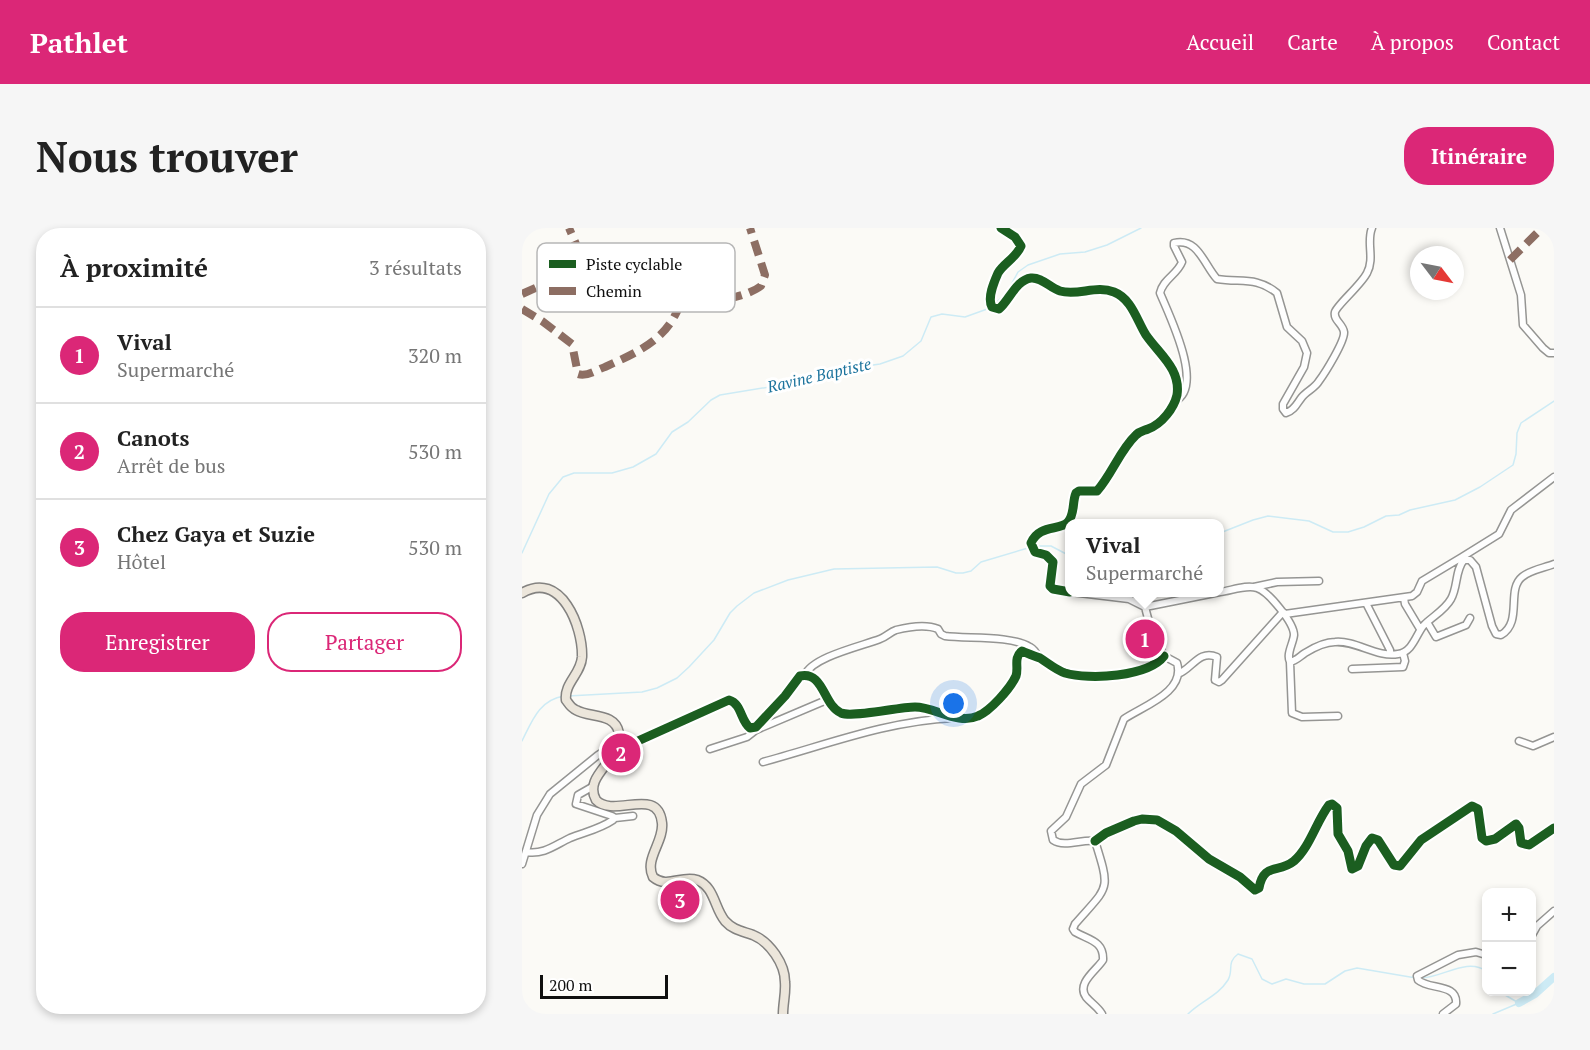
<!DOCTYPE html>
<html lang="fr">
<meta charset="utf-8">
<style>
:root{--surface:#fff;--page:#f6f6f6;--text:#222;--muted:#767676;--line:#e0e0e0;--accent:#db2777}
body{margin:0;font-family:"PT Serif",serif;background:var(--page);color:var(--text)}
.controls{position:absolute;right:18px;bottom:18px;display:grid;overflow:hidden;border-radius:12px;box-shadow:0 3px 9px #0003}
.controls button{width:54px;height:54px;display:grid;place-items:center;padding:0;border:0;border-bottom:2px solid var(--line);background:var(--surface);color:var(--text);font:30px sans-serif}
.compass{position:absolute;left:888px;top:18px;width:54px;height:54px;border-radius:50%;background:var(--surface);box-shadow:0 3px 9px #0003;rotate:122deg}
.scale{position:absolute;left:18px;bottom:15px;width:128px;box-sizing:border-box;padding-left:6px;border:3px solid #0f0f0f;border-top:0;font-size:16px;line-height:21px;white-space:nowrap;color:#0f0f0f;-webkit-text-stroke:4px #fff;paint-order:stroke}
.you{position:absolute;left:432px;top:476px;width:21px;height:21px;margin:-15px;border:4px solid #fff;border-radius:50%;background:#1a73e8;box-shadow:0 0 0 9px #1a73e833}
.badge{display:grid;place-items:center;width:39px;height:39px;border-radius:50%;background:var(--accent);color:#fff;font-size:20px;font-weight:700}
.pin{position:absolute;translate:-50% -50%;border:3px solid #fff;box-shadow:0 2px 6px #0006}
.popup{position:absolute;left:543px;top:291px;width:159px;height:78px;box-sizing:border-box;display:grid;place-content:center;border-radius:12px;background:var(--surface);filter:drop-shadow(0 2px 4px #0005);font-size:20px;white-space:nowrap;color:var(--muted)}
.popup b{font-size:22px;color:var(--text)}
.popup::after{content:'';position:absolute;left:50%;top:100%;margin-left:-12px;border:12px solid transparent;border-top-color:var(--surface)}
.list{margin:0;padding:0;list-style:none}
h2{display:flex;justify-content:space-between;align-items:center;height:78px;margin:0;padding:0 24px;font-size:26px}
h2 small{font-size:20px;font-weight:400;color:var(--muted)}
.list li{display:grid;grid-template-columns:39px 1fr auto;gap:18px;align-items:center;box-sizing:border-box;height:96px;padding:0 24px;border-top:2px solid var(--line)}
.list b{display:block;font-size:22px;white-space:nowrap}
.list p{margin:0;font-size:20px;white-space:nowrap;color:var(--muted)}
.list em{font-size:20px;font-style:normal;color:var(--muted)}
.actions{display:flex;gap:12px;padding:18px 24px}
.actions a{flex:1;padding:14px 0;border:2px solid var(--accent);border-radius:24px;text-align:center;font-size:21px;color:var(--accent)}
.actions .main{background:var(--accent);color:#fff}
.map{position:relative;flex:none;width:1032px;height:786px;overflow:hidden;border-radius:24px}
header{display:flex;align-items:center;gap:36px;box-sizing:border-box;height:84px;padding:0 30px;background:var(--accent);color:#fff}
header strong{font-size:28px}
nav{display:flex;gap:33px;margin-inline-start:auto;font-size:21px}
.intro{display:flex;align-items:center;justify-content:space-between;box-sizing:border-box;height:144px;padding:0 36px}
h1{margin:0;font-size:42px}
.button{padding:15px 27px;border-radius:24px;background:var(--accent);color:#fff;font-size:21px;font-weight:700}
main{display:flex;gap:36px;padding:0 36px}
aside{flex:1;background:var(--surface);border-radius:24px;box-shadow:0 3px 9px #0003}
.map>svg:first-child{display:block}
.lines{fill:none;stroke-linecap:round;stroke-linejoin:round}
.stream{stroke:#cdebf5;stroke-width:1.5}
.river{stroke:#cdebf5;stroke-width:8}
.minor-casing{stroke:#959593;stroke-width:9}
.major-casing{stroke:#838280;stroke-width:11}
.minor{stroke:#fefefe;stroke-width:6}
.major{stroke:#ece6db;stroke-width:8}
.quiet{stroke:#8d6e63;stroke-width:8;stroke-dasharray:15 8;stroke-linecap:butt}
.cycleway-casing{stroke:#fff;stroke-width:13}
.cycleway{stroke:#1b5e20;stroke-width:9}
.labels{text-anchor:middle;stroke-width:6;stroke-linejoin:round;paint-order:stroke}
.water-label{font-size:16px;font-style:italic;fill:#1d749d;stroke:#fff}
.key{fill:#fff;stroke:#b7b7b7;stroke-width:1.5}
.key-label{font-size:16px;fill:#0f0f0f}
</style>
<header>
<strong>Pathlet</strong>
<nav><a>Accueil</a><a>Carte</a><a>À propos</a><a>Contact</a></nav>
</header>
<div class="intro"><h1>Nous trouver</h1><a class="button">Itinéraire</a></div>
<main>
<aside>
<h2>À proximité<small>3 résultats</small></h2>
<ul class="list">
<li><span class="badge">1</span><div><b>Vival</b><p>Supermarché</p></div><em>320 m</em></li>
<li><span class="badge">2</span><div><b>Canots</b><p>Arrêt de bus</p></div><em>530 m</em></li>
<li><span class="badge">3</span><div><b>Chez Gaya et Suzie</b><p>Hôtel</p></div><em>530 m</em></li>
</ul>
<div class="actions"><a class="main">Enregistrer</a><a>Partager</a></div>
</aside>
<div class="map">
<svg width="1032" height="786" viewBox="0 0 1032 786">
<rect width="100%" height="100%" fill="#fbfaf6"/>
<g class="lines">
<path class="stream" d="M 471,77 L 484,66 L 496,44 L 506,37 L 538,26 L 563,24 L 585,17 L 619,0
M 698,305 L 731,292 L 746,288 L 787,293 L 811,304 L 826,304 L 842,299 L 864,288 L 877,287 L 888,282 L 933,272 L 958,259 L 991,237 L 994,226 L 995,205 L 999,195 L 1032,173
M 514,318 L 529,318 L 548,328
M 0,325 L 27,266 L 41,249 L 52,245 L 90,245 L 111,239 L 134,226 L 150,204 L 166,194 L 189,172 L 198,167 L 272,155 L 310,143 L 358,136 L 381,128 L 399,113 L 409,89 L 420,86 L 443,89 L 468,80
M 46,468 L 120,464 L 135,460 L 155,450 L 167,439 L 192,412 L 208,385 L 215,378 L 232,365 L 266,352 L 312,341 L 415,339 L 434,345 L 441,345 L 449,343 L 459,334 L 506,320
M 0,513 C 10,493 17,472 42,468
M 899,750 C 920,750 945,729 964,743
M 978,764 L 995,774
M 666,786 C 679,773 696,768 706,752 C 712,742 704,735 716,726 L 730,731 L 740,751 L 750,756 L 764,751 L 782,756 L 803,756 L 823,743 L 835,740 L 894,750
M 971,786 L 997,775"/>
<path class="river" d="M 997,775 L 1013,766 L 1032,749"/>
<defs>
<path id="minor" d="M 479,0 L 493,9 L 499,18 C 494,30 482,35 476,45 C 472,54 465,70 470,79 L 477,81 C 487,73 494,52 509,50 C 520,49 528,60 538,63 C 556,68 574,57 592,64 C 610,71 615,93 624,107 C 637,126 659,141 655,167 C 652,180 640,196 626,201 C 621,203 618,203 614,207 C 598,222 590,246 575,263 L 557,263 L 554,265 C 550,274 553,286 546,294 C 538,303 517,296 509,315 L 513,324 L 524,327 L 531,334 L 528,358 L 531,361 L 548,364
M 978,0 L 999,67 L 1001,97 L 1021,120 L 1027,125 L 1032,125
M 653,173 C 683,159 647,87 638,65 C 641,51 655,47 660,34 L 652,18 L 652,15 C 676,9 682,37 695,51 C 719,55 734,48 755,65 L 765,99 L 780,113 L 785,125 L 782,139 L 761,176 L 761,181 L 764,185 C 773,182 775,175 780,169 C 785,163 793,160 797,153 C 803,145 823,113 822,104 C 821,96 811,92 813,84 C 815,77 839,57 845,45 C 853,30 844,14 850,0
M 940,329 L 977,306 L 989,282 L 1032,249
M 732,359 L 755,354 L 797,353
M 549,364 L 607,371 L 623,379
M 698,364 C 708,363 725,356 735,360 C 747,364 772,395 772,407 C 771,416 764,426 768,434 C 774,433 777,429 783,425 C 791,420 803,414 813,414 C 834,412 855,430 876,426 C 891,424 894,406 902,397 C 911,388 923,382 929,371 C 936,359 933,342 942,332 L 948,332 L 954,339 L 970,398 L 974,406 L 979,407 C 1001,394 984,362 1000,349 C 1008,342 1022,340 1032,336
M 882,370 L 883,376 L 898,401
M 844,375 L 868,422 L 868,426
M 623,379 L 698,364
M 623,379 L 628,398 L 642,428
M 763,386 L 890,368 L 895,364 L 900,353 L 940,329 L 942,332
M 905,394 L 914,409 L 944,397 L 948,390
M 768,434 L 770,485 L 780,489 L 816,488
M 830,441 L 881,439 L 883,433 L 881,425
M 656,446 C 670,441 677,421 695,429 L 693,452 L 697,454 L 700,452 L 761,384
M 283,447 C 290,429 340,418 358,411 C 364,409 368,404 374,402 C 386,399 404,396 416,401 L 419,406 L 423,408 C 446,411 488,407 508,419 C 512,421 515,426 517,430
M 997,513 L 1011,518 L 1032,509
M 96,519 L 107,517 L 207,472 C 220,476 218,492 228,500 L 234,499 L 263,468 L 278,448 C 302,443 301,477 319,485 C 331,490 376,479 393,479 C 413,479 436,497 456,488 C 468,483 488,461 494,448 C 497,439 491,430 500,423 C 506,426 513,428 518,430 C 526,435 534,442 543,445 C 567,452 626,449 642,428
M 188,521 L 225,509 L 234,502 L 307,471
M 241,534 C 304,517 365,493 431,490
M 93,590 L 111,588
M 573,613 L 584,605 L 612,593 L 620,591 L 635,592 L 654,603 L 687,631 L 718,649 L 733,662 L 737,660 C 742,634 756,646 772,633 C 788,619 794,594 807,577 L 810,576 L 815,580 L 816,606 L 826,623 L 830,641 L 836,638 L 844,618 L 850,610 L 856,612 L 872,637 L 878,638 L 899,612 L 950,578 L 956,581 L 960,610 L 964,613 L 973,611 L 994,596 L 997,600 L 999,615 L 1007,617 L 1032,600
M 4,624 C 22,627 33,617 48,610 C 63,604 78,601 91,592 L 93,590 L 90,588 L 54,576 L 56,567 L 70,559
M 0,636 L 15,587 L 28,566 L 76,527 L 87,520 L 95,521
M 1010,707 L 1015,698 L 1032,683
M 580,786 C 576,779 569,775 564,769 C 554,755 575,742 581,732 C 582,713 567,712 553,704 L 551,701 L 553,696 C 587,657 589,664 573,613 C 559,611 543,620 531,612 L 529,603 L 544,589 L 559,556 L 584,537 L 602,491 C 621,478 664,464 655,435 L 642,428
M 921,786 L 934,776 C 936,755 907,762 896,752 L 895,748 L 936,727 L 954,724 L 964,727"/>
<path id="major" d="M 0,365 C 39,342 61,399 60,429 C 59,446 42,455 44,472 C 47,476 49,480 54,482 C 67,490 93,484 97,505 C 101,532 60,547 74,572 C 92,591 136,557 140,595 C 142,614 122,631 131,649 C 145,661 159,647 175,652 C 193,659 192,680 203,693 C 211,702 220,703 231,707 C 248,714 263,736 263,754 C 264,765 261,775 261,786"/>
</defs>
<use href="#minor" class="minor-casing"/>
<use href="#major" class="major-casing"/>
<use href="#minor" class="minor"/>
<use href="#major" class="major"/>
<path class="quiet" d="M 988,32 L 1020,0
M 0,66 L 46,45 L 54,16 L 47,0
M 0,81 L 20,93 L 50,116 L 56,146 C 65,149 74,142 83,139 C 107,128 134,117 149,94 C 155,85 159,74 164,65 C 175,63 178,67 187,70 C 199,75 229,66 239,58 L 243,47 L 228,0"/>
<defs>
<path id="cycleway" d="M 479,0 L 493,9 L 499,18 C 494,30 482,35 476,45 C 472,54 465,70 470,79 L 477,81 C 487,73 494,52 509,50 C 520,49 528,60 538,63 C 556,68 574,57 592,64 C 610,71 615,93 624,107 C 637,126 659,141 655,167 C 652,180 640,196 626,201 C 621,203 618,203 614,207 C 598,222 590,246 575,263 L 557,263 L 554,265 C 550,274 553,286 546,294 C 538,303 517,296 509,315 L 513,324 L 524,327 L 531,334 L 528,358 L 531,361 L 548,364
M 96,519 L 107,517 L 207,472 C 220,476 218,492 228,500 L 234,499 L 263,468 L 278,448 C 302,443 301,477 319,485 C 331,490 376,479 393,479 C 413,479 436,497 456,488 C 468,483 488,461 494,448 C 497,439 491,430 500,423 C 506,426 513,428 518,430 C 526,435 534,442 543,445 C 567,452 626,449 642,428
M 573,613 L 584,605 L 612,593 L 620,591 L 635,592 L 654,603 L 687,631 L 718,649 L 733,662 L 737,660 C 742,634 756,646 772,633 C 788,619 794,594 807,577 L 810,576 L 815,580 L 816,606 L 826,623 L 830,641 L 836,638 L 844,618 L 850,610 L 856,612 L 872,637 L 878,638 L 899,612 L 950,578 L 956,581 L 960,610 L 964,613 L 973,611 L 994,596 L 997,600 L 999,615 L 1007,617 L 1032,600"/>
</defs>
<use href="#cycleway" class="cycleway-casing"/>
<use href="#cycleway" class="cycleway"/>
</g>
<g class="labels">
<g class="water-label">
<text transform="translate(297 147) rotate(-13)" y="6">Ravine Baptiste</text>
</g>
</g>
<rect x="15" y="15" width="198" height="69" rx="9" class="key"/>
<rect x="27" y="32" width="27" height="8" fill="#1b5e20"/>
<rect x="27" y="59" width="27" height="8" fill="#8d6e63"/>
<g class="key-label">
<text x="64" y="42">Piste cyclable</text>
<text x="64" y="69">Chemin</text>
</g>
</svg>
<div class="controls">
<button>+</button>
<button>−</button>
</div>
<svg class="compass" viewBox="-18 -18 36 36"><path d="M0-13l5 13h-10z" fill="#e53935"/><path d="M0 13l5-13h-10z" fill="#767676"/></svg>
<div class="scale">200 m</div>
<div class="you"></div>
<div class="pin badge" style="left:623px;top:411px">1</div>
<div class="popup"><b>Vival</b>Supermarché</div>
<div class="pin badge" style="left:99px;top:525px">2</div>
<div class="pin badge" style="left:158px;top:672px">3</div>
</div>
</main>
